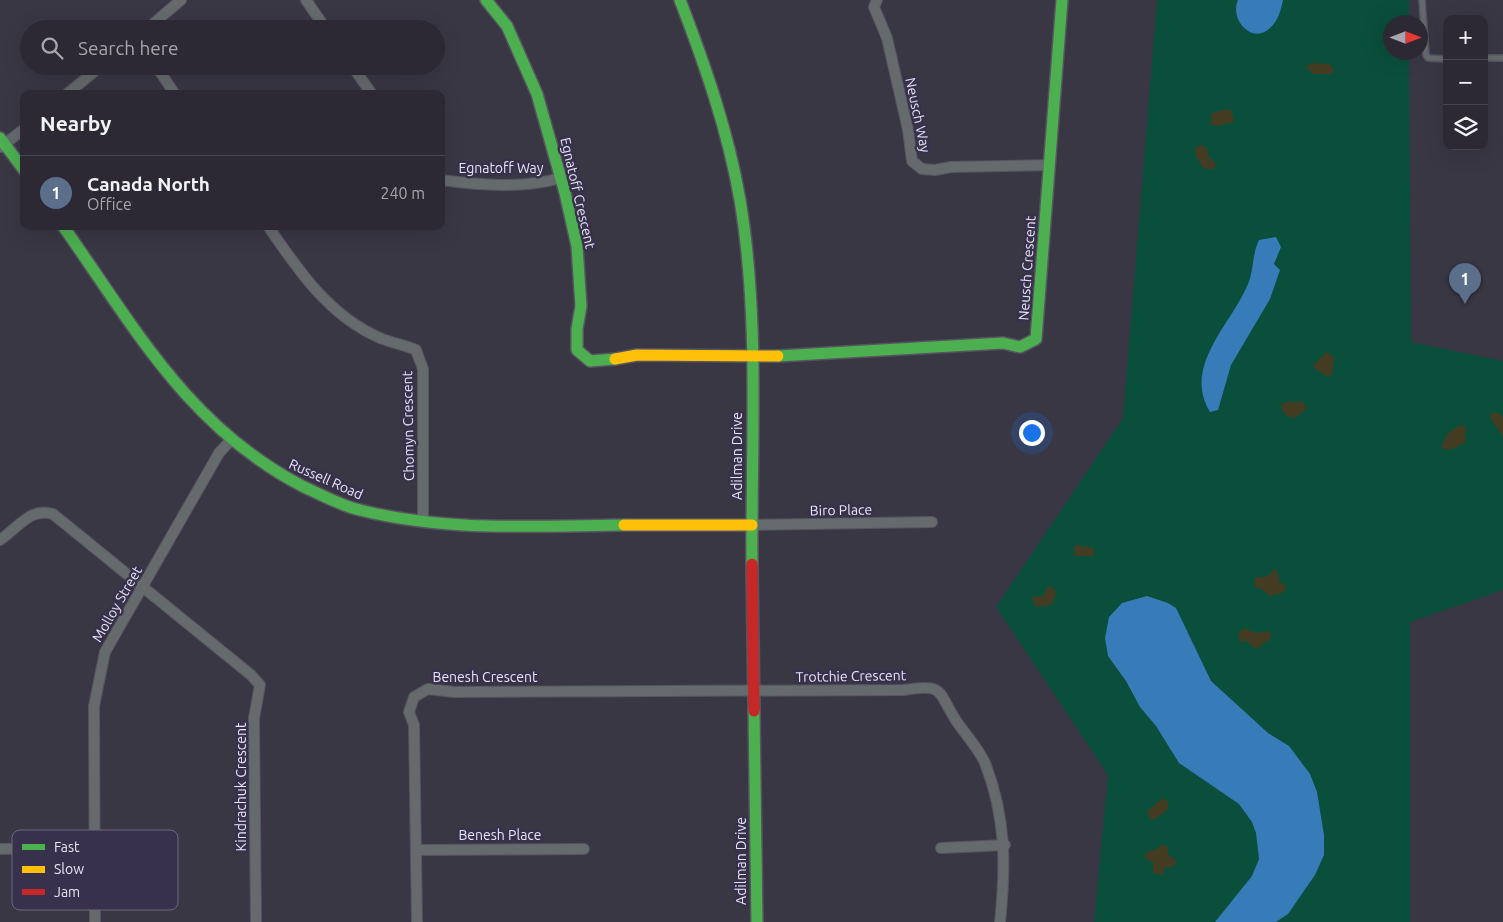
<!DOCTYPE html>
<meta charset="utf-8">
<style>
:root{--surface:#2c2934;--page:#34313c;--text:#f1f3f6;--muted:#a6a6ac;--line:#48454f;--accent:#aba8b8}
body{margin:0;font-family:Ubuntu,sans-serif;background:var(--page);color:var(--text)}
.controls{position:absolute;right:15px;top:15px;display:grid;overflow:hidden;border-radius:10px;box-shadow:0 5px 20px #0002}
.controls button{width:45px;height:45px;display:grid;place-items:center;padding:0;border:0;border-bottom:1px solid var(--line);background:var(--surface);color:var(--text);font:25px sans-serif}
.compass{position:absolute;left:1383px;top:15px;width:45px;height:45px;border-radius:50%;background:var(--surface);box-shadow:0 5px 20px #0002;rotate:90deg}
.you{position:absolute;left:1031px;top:432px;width:18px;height:18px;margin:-12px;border:4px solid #fff;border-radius:50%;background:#1a73e8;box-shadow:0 0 0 8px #1a73e833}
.badge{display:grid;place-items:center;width:32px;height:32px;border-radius:50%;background:var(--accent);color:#fff;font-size:16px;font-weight:700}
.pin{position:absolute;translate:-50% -41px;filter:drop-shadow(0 1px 2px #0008)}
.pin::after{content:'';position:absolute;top:26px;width:18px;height:15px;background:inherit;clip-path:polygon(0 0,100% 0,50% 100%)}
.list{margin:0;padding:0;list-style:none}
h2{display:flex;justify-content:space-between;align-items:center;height:65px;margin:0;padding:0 20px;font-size:21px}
h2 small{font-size:16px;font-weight:400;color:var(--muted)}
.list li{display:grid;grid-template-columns:32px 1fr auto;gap:15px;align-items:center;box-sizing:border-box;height:75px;padding:0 20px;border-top:1px solid var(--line)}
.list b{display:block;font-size:19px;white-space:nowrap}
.list p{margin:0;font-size:16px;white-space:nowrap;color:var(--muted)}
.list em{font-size:16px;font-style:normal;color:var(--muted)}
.icon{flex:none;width:28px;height:28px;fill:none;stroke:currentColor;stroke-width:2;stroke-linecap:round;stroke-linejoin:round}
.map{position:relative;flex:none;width:1503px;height:922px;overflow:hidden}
.search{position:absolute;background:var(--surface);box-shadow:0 5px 20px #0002;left:20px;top:20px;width:425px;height:55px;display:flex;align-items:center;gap:12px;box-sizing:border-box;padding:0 18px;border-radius:28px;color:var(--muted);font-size:19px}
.panel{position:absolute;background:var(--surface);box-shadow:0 5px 20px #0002;left:20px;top:90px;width:425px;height:140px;border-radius:10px}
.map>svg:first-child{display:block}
.green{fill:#0a4f3b}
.sand{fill:#443c22}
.water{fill:#377bb8}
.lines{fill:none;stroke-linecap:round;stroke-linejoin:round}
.lane-casing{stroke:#575460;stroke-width:8}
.street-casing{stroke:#575460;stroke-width:12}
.fast-casing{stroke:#575460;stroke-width:14}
.slow-casing{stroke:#575460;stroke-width:14}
.jam-casing{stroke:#575460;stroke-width:14}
.lane{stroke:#656a6d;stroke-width:5}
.street{stroke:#656a6d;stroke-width:10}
.fast{stroke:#4caf50;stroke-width:11}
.slow{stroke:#ffc107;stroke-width:11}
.jam{stroke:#c62828;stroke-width:11}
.labels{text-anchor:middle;stroke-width:5;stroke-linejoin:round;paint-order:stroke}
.street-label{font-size:14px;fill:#e8e5f6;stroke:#37314b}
.key{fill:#37314b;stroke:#6c677e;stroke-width:1}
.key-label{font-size:14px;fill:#e8e5f6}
</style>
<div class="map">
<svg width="1503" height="922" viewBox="0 0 1503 922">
<rect width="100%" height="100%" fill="#3a3745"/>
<path class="green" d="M 1157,0 L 1409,0 L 1409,22 L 1390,22 L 1390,52 L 1409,53 L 1411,342 L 1503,361 L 1503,590 L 1410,622 L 1410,922 L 1094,922 L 1108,775 L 996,607 L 1123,418 Z"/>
<path class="sand" d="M 1312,63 L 1329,64 L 1334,70 L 1332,74 L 1313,74 L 1306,67 Z
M 1227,109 L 1232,111 L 1234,122 L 1217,126 L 1210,124 L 1212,113 Z
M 1201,145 L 1207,148 L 1208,156 L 1216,164 L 1214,169 L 1204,169 L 1196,156 L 1195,148 Z
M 1326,352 L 1334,357 L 1332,375 L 1328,377 L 1314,368 L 1314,365 Z
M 1285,402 L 1303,402 L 1306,406 L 1305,410 L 1295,418 C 1288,418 1282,413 1281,406 Z
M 1492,412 L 1501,414 L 1503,418 L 1503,436 L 1490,418 Z
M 1460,425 L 1466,427 L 1465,443 L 1450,450 L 1441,448 L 1448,433 Z
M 1077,545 L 1094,548 L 1094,556 L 1075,556 L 1074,547 Z
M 1274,569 L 1277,571 L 1280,582 L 1285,585 L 1286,589 L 1282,593 L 1270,596 L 1263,590 L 1255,587 L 1254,578 L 1268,576 Z
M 1048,586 L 1054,589 L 1056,593 L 1052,605 L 1036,607 L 1032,597 L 1043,596 Z
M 1245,628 L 1256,633 L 1269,631 L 1271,635 L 1270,640 L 1263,643 L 1261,647 L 1254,648 L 1247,641 L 1240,642 L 1238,633 Z
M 1163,798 L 1168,802 L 1168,809 L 1156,819 L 1150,819 L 1147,811 Z
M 1161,845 L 1168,847 L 1168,855 L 1175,859 L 1176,863 L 1173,867 L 1165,867 L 1163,875 L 1153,873 L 1153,862 L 1145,859 L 1146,852 L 1157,849 Z"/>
<path class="water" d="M 1238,0 L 1283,0 C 1281,10 1278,21 1270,28 C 1253,45 1229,20 1238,0 Z
M 1276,237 L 1281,247 L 1274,264 L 1280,270 L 1270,299 L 1231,365 L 1218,410 L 1210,412 C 1182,366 1231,325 1248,284 C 1254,270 1252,254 1259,240 Z
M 1147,596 L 1168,603 L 1176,608 L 1211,681 L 1268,733 L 1289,746 L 1310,774 L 1317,792 L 1324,835 L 1324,855 L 1315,875 L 1288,914 L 1276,922 L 1215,922 L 1252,876 L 1259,859 L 1256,833 L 1252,822 L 1239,804 L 1179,763 L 1156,726 L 1140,707 L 1126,681 L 1108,656 L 1105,638 L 1109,617 L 1122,603 Z"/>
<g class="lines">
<defs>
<path id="lane" d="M 1422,0 L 1426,55 L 1428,58 L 1447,59
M 1484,58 L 1503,58"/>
<path id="street" d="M 306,0 L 326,29
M 877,0 L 874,7 L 887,38 L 908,130 L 912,161 L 922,169 L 935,170 L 951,167 L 1049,165
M 147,29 L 181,0
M 156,66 L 175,94
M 352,66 L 372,94
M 67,94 L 101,66
M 1,147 L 24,129
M 441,180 C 479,185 523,189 560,178
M 268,226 C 298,270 329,316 380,338 C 392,343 405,345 416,350 L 423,369 L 423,521
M 752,525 L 932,522
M 0,540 C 18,528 30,507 53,514 L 251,675 L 260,685 L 254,718 L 256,922
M 941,848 L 1005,845
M 0,849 L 94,847
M 417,850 L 584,849
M 95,922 L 94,706 L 105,652 L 219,453 L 231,440
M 417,922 L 414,725 L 409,712 L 414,697 L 428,689 L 454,692 L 904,690 C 946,683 937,692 957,722 C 966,735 979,749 985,763 C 1006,817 1006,865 1000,922"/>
<path id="fast" d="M 486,0 L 507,26 L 537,94 L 565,193 L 577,246 L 581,306 L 577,329 L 577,350 L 590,361 L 615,359
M 680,0 C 705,65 728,131 740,200 C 760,319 751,443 752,564
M 0,138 L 24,170
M 63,226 C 135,328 189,428 304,487 C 322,495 341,506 360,510 C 446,532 536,526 624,525
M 778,356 L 1003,343 L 1020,347 L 1036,339 L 1062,0
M 754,711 L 757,922"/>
<path id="slow" d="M 615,359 L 637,355 L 778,356
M 624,525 L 752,525"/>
<path id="jam" d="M 752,564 L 754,711"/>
</defs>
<use href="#lane" class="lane-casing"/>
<use href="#street" class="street-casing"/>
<use href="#fast" class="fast-casing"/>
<use href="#slow" class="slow-casing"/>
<use href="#jam" class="jam-casing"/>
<use href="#lane" class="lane"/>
<use href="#street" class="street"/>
<use href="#fast" class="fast"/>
<use href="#slow" class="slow"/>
<use href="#jam" class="jam"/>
</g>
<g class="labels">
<g class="street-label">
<text transform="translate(918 115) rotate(78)" y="5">Neusch Way</text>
<text x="501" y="173">Egnatoff Way</text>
<text transform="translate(578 193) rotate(77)" y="5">Egnatoff Crescent</text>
<text transform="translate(1027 268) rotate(-86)" y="5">Neusch Crescent</text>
<text transform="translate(408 426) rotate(-91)" y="5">Chomyn Crescent</text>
<text transform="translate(737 456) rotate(-90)" y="5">Adilman Drive</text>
<text transform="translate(326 479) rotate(24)" y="5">Russell Road</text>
<text transform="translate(841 510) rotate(-1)" y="5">Biro Place</text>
<text transform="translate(117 604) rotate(-60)" y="5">Molloy Street</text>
<text transform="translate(851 676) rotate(-1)" y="5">Trotchie Crescent</text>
<text x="485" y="682">Benesh Crescent</text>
<text transform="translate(241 787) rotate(-90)" y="5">Kindrachuk Crescent</text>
<text x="500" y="840">Benesh Place</text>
<text transform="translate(741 861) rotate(-90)" y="5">Adilman Drive</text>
</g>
</g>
<rect x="12" y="830" width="166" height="80" rx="8" class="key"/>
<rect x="22" y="844" width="23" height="6" fill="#4caf50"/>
<rect x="22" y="866" width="23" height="7" fill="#ffc107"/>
<rect x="22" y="889" width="23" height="6" fill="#c62828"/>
<g class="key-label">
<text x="54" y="852">Fast</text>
<text x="54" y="874">Slow</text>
<text x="54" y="897">Jam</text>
</g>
</svg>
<div class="controls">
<button>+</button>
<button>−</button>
<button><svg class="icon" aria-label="layers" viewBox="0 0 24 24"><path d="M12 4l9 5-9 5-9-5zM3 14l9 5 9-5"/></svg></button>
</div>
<svg class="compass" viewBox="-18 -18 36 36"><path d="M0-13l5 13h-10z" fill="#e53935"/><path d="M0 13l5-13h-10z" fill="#a6a6ac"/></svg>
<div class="you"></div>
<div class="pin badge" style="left:1465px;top:304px;background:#5c6f8a">1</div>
<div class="search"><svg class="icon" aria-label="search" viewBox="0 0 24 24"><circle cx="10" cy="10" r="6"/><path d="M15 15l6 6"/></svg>Search here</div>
<section class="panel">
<h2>Nearby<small></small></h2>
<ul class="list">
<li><span class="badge" style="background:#5c6f8a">1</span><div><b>Canada North</b><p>Office</p></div><em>240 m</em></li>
</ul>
</section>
</div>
